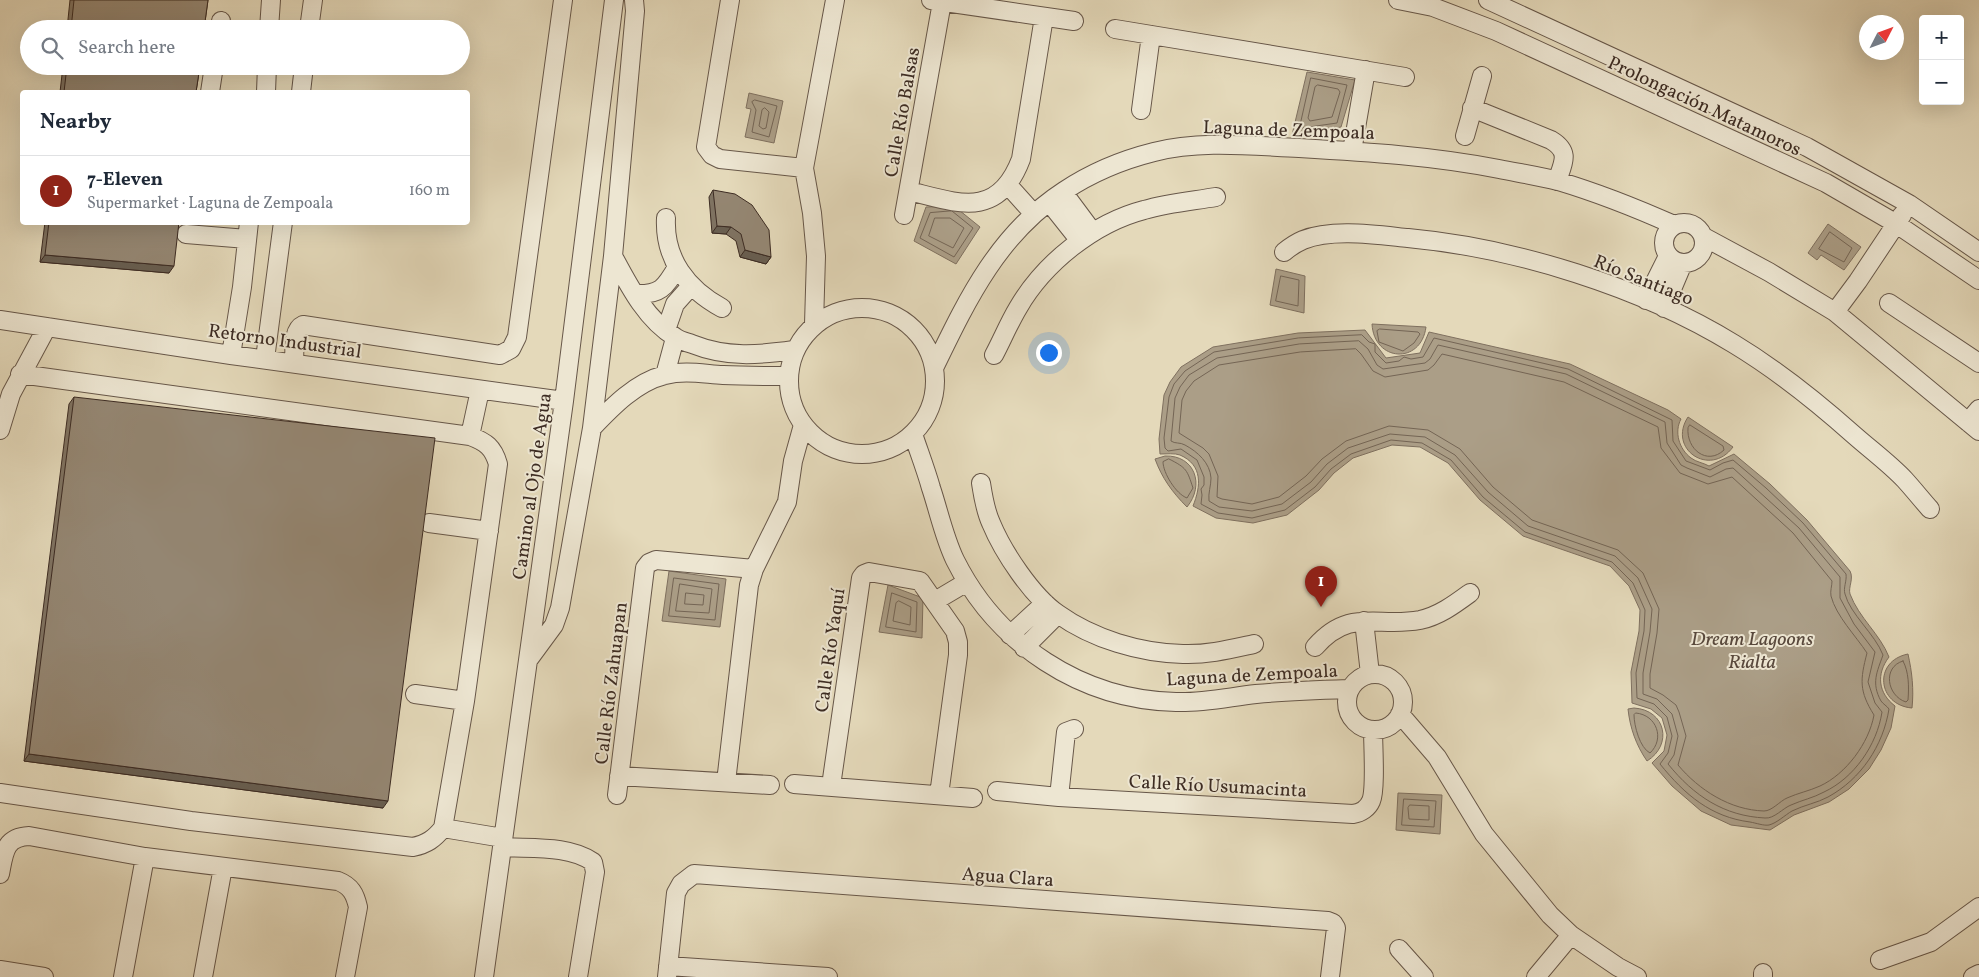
<!DOCTYPE html>
<meta charset="utf-8">
<style>
:root{--surface:#fff;--page:#f2f2f3;--text:#1f2937;--muted:#747a83;--line:#e0e1e3;--accent:#8f2418}
body{margin:0;font-family:Vollkorn,serif;background:var(--page);color:var(--text)}
.controls{position:absolute;right:15px;top:15px;display:grid;overflow:hidden;border-radius:5px;box-shadow:0 5px 20px #0002}
.controls button{width:45px;height:45px;display:grid;place-items:center;padding:0;border:0;border-bottom:1px solid var(--line);background:var(--surface);color:var(--text);font:25px sans-serif}
.compass{position:absolute;left:1859px;top:15px;width:45px;height:45px;border-radius:50%;background:var(--surface);box-shadow:0 5px 20px #0002;rotate:48deg}
.you{position:absolute;left:1048px;top:352px;width:18px;height:18px;margin:-12px;border:4px solid #fff;border-radius:50%;background:#1a73e8;box-shadow:0 0 0 8px #1a73e833}
.badge{display:grid;place-items:center;width:32px;height:32px;border-radius:50%;background:var(--accent);color:#fff;font-size:16px;font-weight:700}
.pin{position:absolute;translate:-50% -41px;filter:drop-shadow(0 1px 2px #0008)}
.pin::after{content:'';position:absolute;top:26px;width:18px;height:15px;background:inherit;clip-path:polygon(0 0,100% 0,50% 100%)}
.list{margin:0;padding:0;list-style:none}
h2{display:flex;justify-content:space-between;align-items:center;height:65px;margin:0;padding:0 20px;font-size:21px}
h2 small{font-size:16px;font-weight:400;color:var(--muted)}
.list li{display:grid;grid-template-columns:32px 1fr auto;gap:15px;align-items:center;box-sizing:border-box;height:70px;padding:0 20px;border-top:1px solid var(--line)}
.list b{display:block;font-size:19px;white-space:nowrap}
.list p{margin:0;font-size:16px;white-space:nowrap;color:var(--muted)}
.list em{font-size:16px;font-style:normal;color:var(--muted)}
.icon{flex:none;width:28px;height:28px;fill:none;stroke:currentColor;stroke-width:2;stroke-linecap:round;stroke-linejoin:round}
.map{position:relative;flex:none;width:1979px;height:977px;overflow:hidden}
.search{position:absolute;background:var(--surface);box-shadow:0 5px 20px #0002;left:20px;top:20px;width:450px;height:55px;display:flex;align-items:center;gap:12px;box-sizing:border-box;padding:0 18px;border-radius:28px;color:var(--muted);font-size:19px}
.panel{position:absolute;background:var(--surface);box-shadow:0 5px 20px #0002;left:20px;top:90px;width:450px;height:135px;border-radius:5px}
.map>svg:first-child{display:block}
.water{fill:#ab9e87;stroke:#7f705f}
.lines{fill:none;stroke-linecap:round;stroke-linejoin:round}
.shore{stroke:#746555;stroke-width:1}
.minor-casing{stroke:#675749;stroke-width:20}
.minor{stroke:#ede6d2;stroke-width:18}
.wall{fill:#7f7362;stroke:#3d2c23}
.shaded-wall{fill:#685e50;stroke:#3d2c23}
.building{fill:#948672;stroke:#3d2c23}
.labels{text-anchor:middle;stroke-width:4;stroke-linejoin:round;paint-order:stroke}
.street-label{font-size:19px;fill:#3d2c23;stroke:#ede6d2}
.water-label{font-size:20px;font-style:italic;fill:#58483c;stroke:#ede6d2}
</style>
<div class="map">
<svg width="1979" height="977" viewBox="0 0 1979 977">
<rect width="100%" height="100%" fill="#e4d9ba"/>
<filter id="stains"><feTurbulence type="fractalNoise" baseFrequency=".004" numOctaves="4"/><feColorMatrix values="0 0 0 0 .2 0 0 0 0 .09 0 0 0 0 .02 0 0 0 .5 -.17"/></filter>
<radialGradient id="worn" r=".72"><stop offset=".6" stop-color="#630" stop-opacity="0"/><stop offset="1" stop-color="#630" stop-opacity=".3"/></radialGradient>
<path class="water" d="M 1307,72 L 1355,80 L 1341,127 L 1292,135 Z
M 749,93 L 783,101 L 774,143 L 745,137 L 751,109 L 746,108 Z
M 954,206 L 980,227 L 956,264 L 914,241 L 926,207 Z
M 1828,224 L 1861,247 L 1844,270 L 1821,255 L 1817,260 L 1808,253 Z
M 1276,269 L 1305,276 L 1304,313 L 1270,305 Z
M 1372,324 L 1426,327 C 1421,365 1374,362 1372,324 Z
M 1365,330 L 1386,358 L 1420,353 L 1429,332 L 1570,364 L 1668,410 L 1681,419 C 1674,432 1679,449 1691,458 C 1696,462 1704,463 1709,466 L 1734,454 L 1770,484 L 1807,520 L 1850,571 C 1854,579 1848,587 1850,594 C 1859,618 1880,634 1889,657 C 1876,674 1878,693 1895,706 L 1891,728 L 1881,750 L 1869,769 L 1849,789 L 1829,802 L 1794,815 L 1770,830 L 1731,825 L 1701,811 L 1672,786 L 1652,763 L 1664,751 L 1667,735 L 1662,718 L 1651,709 L 1632,703 L 1631,672 L 1639,631 L 1640,610 L 1629,586 L 1610,566 L 1523,536 L 1480,500 L 1448,463 L 1420,447 L 1392,445 L 1353,458 L 1334,473 L 1319,490 L 1287,515 L 1253,523 L 1216,518 L 1193,506 C 1201,486 1203,465 1180,455 C 1175,453 1166,454 1160,454 L 1159,439 L 1164,395 L 1170,382 L 1181,367 L 1213,347 L 1298,333 Z
M 1688,417 L 1733,447 C 1710,478 1667,449 1688,417 Z
M 1165,456 C 1195,455 1205,485 1187,507 C 1172,492 1162,478 1155,459 Z
M 669,571 L 726,579 L 720,627 L 662,621 Z
M 888,585 L 923,598 L 922,638 L 879,632 Z
M 1908,654 C 1912,672 1914,689 1912,708 C 1877,705 1873,661 1908,654 Z
M 1634,708 C 1666,710 1673,745 1647,761 C 1636,745 1630,728 1628,709 Z
M 1398,793 L 1442,795 L 1440,834 L 1396,830 Z"/>
<g class="lines">
<path class="shore" d="M 1311,78 L 1347,85 L 1337,123 L 1302,128 L 1300,127 Z
M 1318,85 L 1338,89 L 1340,92 L 1332,117 L 1310,121 L 1308,118 L 1315,87 Z
M 755,100 L 777,106 L 769,137 L 752,132 L 756,110 L 752,102 Z
M 765,108 L 769,112 L 766,128 L 763,129 L 759,126 L 762,110 Z
M 952,211 L 973,228 L 954,257 L 920,238 L 930,213 Z
M 935,218 L 950,218 L 964,228 L 953,248 L 929,236 Z
M 1830,232 L 1852,248 L 1844,262 L 1819,249 Z
M 1281,276 L 1299,280 L 1298,306 L 1276,301 Z
M 1380,329 L 1418,332 L 1420,334 L 1414,343 L 1403,351 L 1379,342 L 1377,331 Z
M 1362,335 L 1369,342 L 1375,344 L 1375,352 L 1386,363 L 1399,361 L 1404,357 L 1411,359 L 1423,357 L 1434,338 L 1568,369 L 1672,420 L 1673,441 L 1686,461 L 1710,470 L 1723,463 L 1733,460 L 1766,488 L 1803,523 L 1846,574 C 1847,581 1843,588 1845,594 C 1850,614 1875,634 1883,655 C 1877,672 1871,683 1881,701 C 1883,704 1887,706 1889,709 C 1883,746 1861,779 1828,797 C 1817,803 1804,805 1792,811 C 1785,815 1777,823 1769,825 C 1764,826 1756,823 1750,822 C 1711,817 1685,795 1660,764 L 1668,753 L 1672,736 L 1667,717 L 1654,704 L 1637,698 L 1636,673 L 1644,631 L 1645,610 L 1633,583 L 1612,562 L 1525,532 L 1483,497 L 1451,460 L 1422,443 L 1391,440 L 1351,454 L 1331,469 L 1315,487 L 1285,510 L 1252,518 L 1218,513 L 1201,504 L 1202,495 L 1201,489 L 1204,485 L 1204,477 L 1197,460 L 1181,449 L 1168,451 L 1165,448 L 1164,438 L 1169,397 L 1174,384 L 1185,371 L 1214,352 L 1298,338 Z
M 1359,341 L 1368,349 L 1377,365 L 1383,369 L 1425,363 L 1430,359 L 1438,345 L 1566,374 L 1665,422 L 1667,443 L 1681,465 L 1687,468 L 1710,477 L 1726,469 L 1733,468 L 1799,528 L 1840,577 L 1840,598 L 1854,624 L 1875,652 L 1868,682 L 1875,703 L 1882,712 C 1877,745 1854,778 1824,792 C 1813,798 1802,800 1791,805 C 1783,808 1774,819 1765,818 C 1724,816 1694,796 1668,764 L 1674,755 L 1678,736 L 1672,714 L 1657,699 L 1643,694 L 1643,673 L 1650,632 L 1652,609 L 1638,578 L 1615,556 L 1528,526 L 1488,492 L 1455,455 L 1425,437 L 1390,434 L 1348,448 L 1327,464 L 1311,482 L 1282,504 L 1252,511 L 1219,507 L 1209,501 C 1208,493 1211,486 1211,478 C 1210,463 1198,452 1185,445 C 1180,442 1175,444 1171,441 L 1175,398 L 1180,387 L 1189,375 L 1217,358 L 1299,344 Z
M 1356,349 L 1361,354 L 1373,371 L 1385,377 L 1428,370 L 1434,365 L 1442,354 L 1564,382 L 1658,427 L 1661,448 L 1680,473 L 1708,484 L 1732,477 L 1793,533 L 1832,581 C 1832,586 1830,591 1831,596 C 1836,616 1856,636 1867,653 C 1860,680 1859,691 1874,715 C 1869,743 1846,774 1820,786 C 1809,791 1798,793 1787,798 C 1780,801 1772,811 1764,811 C 1730,810 1699,790 1678,765 L 1686,736 L 1679,712 L 1676,705 L 1663,695 L 1650,688 L 1650,674 L 1657,633 L 1659,609 L 1643,573 L 1618,550 L 1532,520 L 1493,487 L 1460,449 L 1428,430 L 1389,426 L 1346,441 L 1322,459 L 1306,476 L 1279,497 L 1252,504 L 1222,499 L 1217,497 L 1218,476 L 1209,454 L 1203,448 L 1179,433 L 1182,400 L 1186,391 L 1194,381 L 1219,365 L 1300,352 Z
M 1690,425 L 1723,446 L 1724,450 C 1707,466 1686,449 1688,428 Z
M 1169,459 C 1187,468 1187,470 1193,488 L 1187,498 C 1176,494 1163,473 1163,462 Z
M 674,578 L 719,584 L 715,620 L 669,616 Z
M 680,584 L 712,589 L 709,613 L 676,611 Z
M 686,593 L 704,595 L 703,605 L 685,604 Z
M 892,593 L 917,602 L 916,632 L 886,627 Z
M 899,601 L 911,607 L 910,625 L 893,621 L 896,603 Z
M 1903,661 C 1909,672 1909,687 1908,700 L 1906,702 C 1887,696 1882,667 1903,661 Z
M 1636,713 C 1657,715 1665,739 1650,753 C 1640,748 1634,726 1634,715 Z
M 1404,799 L 1436,801 L 1434,827 L 1402,825 Z
M 1410,805 L 1429,806 L 1429,820 L 1409,819 L 1408,808 Z"/>
<defs>
<path id="minor" d="M 730,0 L 706,147 L 712,155 L 720,159 L 804,168
M 931,0 L 1074,21
M 1398,0 L 1433,7 L 1496,31 L 1826,183 L 1895,223 L 1979,280
M 1488,0 L 1807,147 L 1909,204 L 1979,252
M 220,29 L 221,21
M 269,29 L 271,0
M 309,29 L 313,0
M 1115,29 L 1405,77
M 210,92 L 214,66
M 266,92 L 267,66
M 301,92 L 304,66
M 1472,108 L 1551,140 C 1571,152 1563,163 1557,181
M 1141,110 L 1151,35
M 1465,136 L 1482,76
M 1352,151 L 1366,70
M 1008,185 L 1034,214
M 909,191 C 958,203 998,220 1021,159 L 1044,17
M 1063,192 L 1092,231
M 1049,202 L 1080,241
M 904,215 L 942,2
M 666,218 C 664,259 687,289 722,308
M1664 243a20 20 0 1 1 40 0a20 20 0 1 1-40 0Z
M 186,234 L 247,239
M 1704,237 L 1769,272 L 1835,312 L 1979,431
M 1284,252 C 1290,247 1296,243 1303,240 C 1332,228 1378,235 1408,238 C 1516,248 1641,287 1734,344 C 1777,370 1817,402 1854,435 C 1871,450 1890,464 1905,480 C 1914,490 1922,500 1930,509
M 613,256 C 628,284 646,320 675,337 C 680,341 687,342 692,344 C 727,358 759,355 794,350
M 635,294 C 660,295 665,288 677,267
M 1646,300 L 1668,256
M 1889,303 L 1979,363
M789 381a73 73 0 1 1 146 0a73 73 0 1 1-146 0Z
M 1664,308 L 1683,263
M 1835,312 L 1858,281 L 1902,215
M 0,320 L 231,355 L 564,401
M 814,324 L 816,256 L 812,213 L 804,168 L 835,0
M 666,330 L 675,304 L 691,286
M 231,355 L 242,287 L 249,222
M 994,355 C 1002,340 1009,323 1018,308 C 1044,263 1094,223 1144,210 C 1168,203 1192,201 1216,197
M 265,359 L 283,222
M 294,363 C 295,351 292,330 303,325 L 500,355 L 511,349 L 517,337 L 563,0
M 934,368 C 967,300 998,234 1064,191 C 1091,173 1122,160 1154,152 C 1200,140 1252,146 1299,148 C 1367,152 1433,156 1499,169 C 1519,173 1539,176 1558,181 C 1598,193 1636,208 1674,225
M 665,375 L 675,338
M 1968,422 L 1979,409
M 592,428 C 612,407 636,382 665,375 C 684,370 704,374 723,375 C 744,376 766,376 788,376
M 0,430 L 11,394 L 47,327
M 913,434 C 919,452 926,470 931,488 C 939,512 944,537 955,560 C 997,644 1081,700 1176,702 C 1203,703 1229,697 1256,694 C 1287,691 1319,690 1350,689
M 470,436 L 480,390
M 981,483 C 983,496 985,510 991,523 C 1003,552 1032,596 1058,614 C 1093,639 1140,653 1183,654 C 1207,655 1231,649 1254,644
M 429,523 L 489,531
M 935,601 L 967,582
M 1364,621 L 1370,674
M 1010,635 L 1045,603
M 1315,647 C 1350,607 1377,628 1420,620 C 1439,616 1455,604 1470,593
M 1024,648 L 1058,614
M 529,659 L 554,625 L 560,608 L 592,428 L 613,256 L 635,11 L 634,0
M1347 702a28 28 0 1 1 56 0a28 28 0 1 1-56 0Z
M 415,694 L 465,701
M 1400,714 L 1437,757 L 1484,834 L 1550,915 L 1571,935 L 1618,967 L 1637,977
M 619,776 L 770,785
M 726,782 L 749,585 L 754,569 L 787,502 L 793,461 L 803,425
M 794,784 L 973,798
M 831,786 L 861,578 L 864,574 L 869,572 L 920,581 L 955,631 L 958,642 L 958,655 L 939,795
M 997,791 L 1059,797 L 1353,814 C 1361,813 1368,808 1371,801 C 1376,790 1373,744 1373,730
M 0,793 L 191,821 L 413,847 C 427,844 434,839 443,828 L 465,701 L 498,464 C 493,447 486,442 470,436 L 20,374
M 617,795 L 645,568 L 649,563 L 656,560 L 754,569
M 1059,797 L 1066,732 L 1074,729
M 443,828 L 503,838
M 502,847 C 531,849 569,845 593,862 L 595,872 L 578,977
M 0,874 C 4,854 4,837 29,836 L 145,857 L 338,881 C 351,886 355,894 358,907 L 345,977
M 1399,949 L 1424,977
M 1880,960 L 1931,942 L 1979,907
M 668,966 L 828,977
M 0,970 L 44,977
M 123,977 L 145,857
M 203,977 L 223,867
M 484,977 L 564,401 L 614,0
M 667,977 L 676,893 L 681,884 L 694,874 L 1328,921 L 1333,923 L 1336,928 L 1330,977
M 1536,977 L 1571,935
M 1763,977 L 1763,973
M 1973,977 L 1979,974"/>
</defs>
<use href="#minor" class="minor-casing"/>
<use href="#minor" class="minor"/>
</g>
<path class="wall" d="M 70,0 L 208,0 L 204,29 L 67,29 Z
M 63,66 L 200,66 L 196,92 L 60,92 Z
M 713,190 L 771,257 L 766,264 L 740,257 L 736,241 L 726,234 L 712,233 L 709,197 Z
M 45,222 L 179,222 L 169,273 L 40,262 Z
M 74,397 L 383,808 L 24,761 L 69,404 Z"/>
<path class="shaded-wall" d="M 717,226 L 731,227 L 726,234 L 712,233 Z
M 745,250 L 771,257 L 766,264 L 740,257 Z
M 45,255 L 174,266 L 169,273 L 40,262 Z
M 29,754 L 388,801 L 383,808 L 24,761 Z"/>
<path class="building" d="M 74,0 L 208,0 L 204,29 L 71,29 Z
M 67,66 L 200,66 L 196,92 L 64,92 Z
M 713,190 L 735,194 L 752,205 L 769,230 L 771,257 L 745,250 L 741,234 L 731,227 L 717,226 Z
M 49,222 L 179,222 L 174,266 L 45,255 Z
M 74,397 L 435,438 L 388,801 L 29,754 Z"/>
<g class="labels">
<g class="street-label">
<text transform="translate(1705 105) rotate(25)" y="7">Prolongación Matamoros</text>
<text transform="translate(901 112) rotate(-80)" y="7">Calle Río Balsas</text>
<text transform="translate(1289 129) rotate(2)" y="7">Laguna de Zempoala</text>
<text transform="translate(1644 279) rotate(22)" y="7">Río Santiago</text>
<text transform="translate(285 340) rotate(8)" y="7">Retorno Industrial</text>
<text transform="translate(531 486) rotate(-82)" y="7">Camino al Ojo de Agua</text>
<text transform="translate(829 650) rotate(-82)" y="7">Calle Río Yaquí</text>
<text transform="translate(1252 674) rotate(-3)" y="7">Laguna de Zempoala</text>
<text transform="translate(610 683) rotate(-83)" y="7">Calle Río Zahuapan</text>
<text transform="translate(1218 785) rotate(3)" y="7">Calle Río Usumacinta</text>
<text transform="translate(1008 876) rotate(4)" y="7">Agua Clara</text>
</g>
<g class="water-label">
<text x="1752" y="645">Dream Lagoons<tspan x="1752" dy="23">Rialta</tspan></text>
</g>
</g>
<rect width="100%" height="100%" filter="url(#stains)"/>
<rect width="100%" height="100%" fill="url(#worn)"/>
</svg>
<div class="controls">
<button>+</button>
<button>−</button>
</div>
<svg class="compass" viewBox="-18 -18 36 36"><path d="M0-13l5 13h-10z" fill="#e53935"/><path d="M0 13l5-13h-10z" fill="#747a83"/></svg>
<div class="you"></div>
<div class="pin badge" style="left:1321px;top:607px">1</div>
<div class="search"><svg class="icon" aria-label="search" viewBox="0 0 24 24"><circle cx="10" cy="10" r="6"/><path d="M15 15l6 6"/></svg>Search here</div>
<section class="panel">
<h2>Nearby<small></small></h2>
<ul class="list">
<li><span class="badge">1</span><div><b>7-Eleven</b><p>Supermarket · Laguna de Zempoala</p></div><em>160 m</em></li>
</ul>
</section>
</div>
